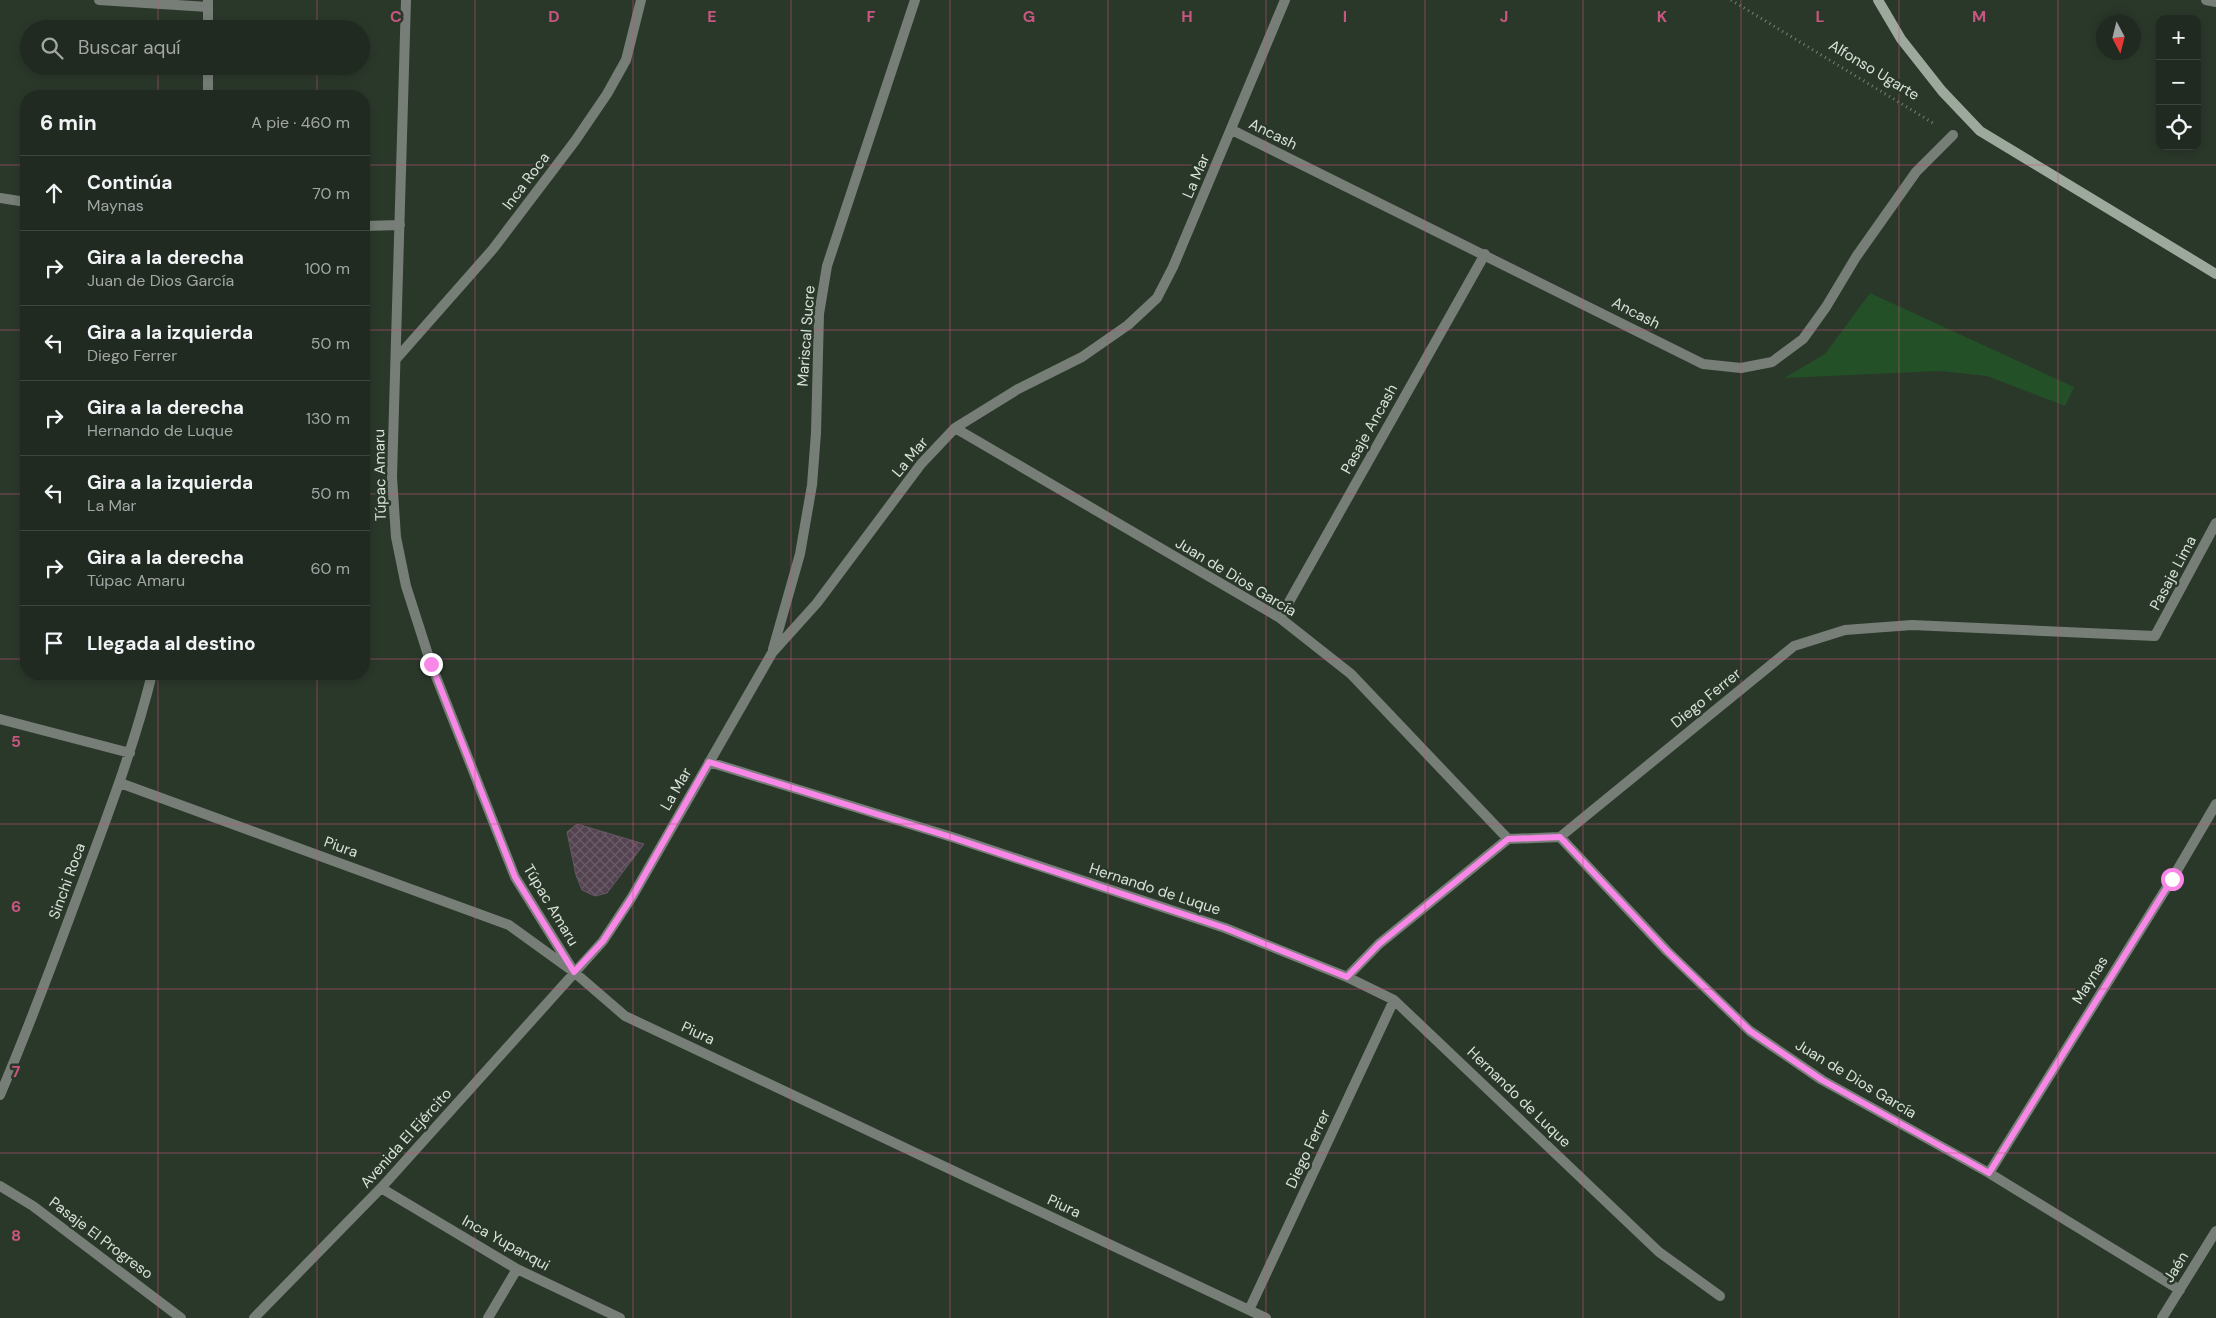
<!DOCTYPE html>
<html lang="es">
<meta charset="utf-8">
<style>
:root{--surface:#202a20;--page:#2d362d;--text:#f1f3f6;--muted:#a2a7a5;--line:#3d463e}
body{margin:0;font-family:"DM Sans",sans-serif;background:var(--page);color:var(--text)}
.controls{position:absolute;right:15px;top:15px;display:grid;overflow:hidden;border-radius:10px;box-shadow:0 2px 8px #0003}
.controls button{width:45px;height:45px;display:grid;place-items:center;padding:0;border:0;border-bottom:1px solid var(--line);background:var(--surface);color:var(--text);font:25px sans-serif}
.compass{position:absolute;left:2096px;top:15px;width:45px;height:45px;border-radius:50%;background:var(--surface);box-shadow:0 2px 8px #0003;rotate:173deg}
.stop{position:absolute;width:15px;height:15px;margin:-11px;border:4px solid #f987e8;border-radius:50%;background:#fff}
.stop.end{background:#f987e8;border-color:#fff;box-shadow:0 1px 5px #0008}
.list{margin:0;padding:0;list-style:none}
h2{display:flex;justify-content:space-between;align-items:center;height:65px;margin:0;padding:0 20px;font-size:21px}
h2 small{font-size:16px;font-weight:400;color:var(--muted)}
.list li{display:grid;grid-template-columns:32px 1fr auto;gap:15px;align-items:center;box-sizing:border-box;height:75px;padding:0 20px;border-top:1px solid var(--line)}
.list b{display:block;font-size:19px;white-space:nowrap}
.list p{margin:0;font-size:16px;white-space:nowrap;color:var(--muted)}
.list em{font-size:16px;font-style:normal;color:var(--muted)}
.icon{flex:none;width:28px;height:28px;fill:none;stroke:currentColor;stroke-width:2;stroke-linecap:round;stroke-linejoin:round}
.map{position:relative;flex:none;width:2216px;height:1318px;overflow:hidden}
.search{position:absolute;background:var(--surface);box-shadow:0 2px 8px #0003;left:20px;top:20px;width:350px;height:55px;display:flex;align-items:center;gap:12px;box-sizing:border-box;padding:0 18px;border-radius:28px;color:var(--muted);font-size:19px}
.panel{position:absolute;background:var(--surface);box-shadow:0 2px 8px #0003;left:20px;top:90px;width:350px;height:590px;border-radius:20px}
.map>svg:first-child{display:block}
.green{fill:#235026}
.building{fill:url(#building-cross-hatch);stroke:#685764}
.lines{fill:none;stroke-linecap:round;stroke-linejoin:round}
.path{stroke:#768276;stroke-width:3;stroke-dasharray:1 4;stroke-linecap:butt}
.street{stroke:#777e77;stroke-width:10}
.secondary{stroke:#9da99d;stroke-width:10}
.route{stroke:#f987e8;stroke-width:6}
.grid{fill:none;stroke:#c95581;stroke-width:1;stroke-opacity:0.55}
.labels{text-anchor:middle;stroke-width:5;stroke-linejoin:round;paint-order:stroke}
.street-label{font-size:15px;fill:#d9e2d9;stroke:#2a382a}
.grid-label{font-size:16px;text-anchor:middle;font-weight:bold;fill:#c95581;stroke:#2a382a;stroke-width:5;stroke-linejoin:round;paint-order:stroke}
</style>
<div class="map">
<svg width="2216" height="1318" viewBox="0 0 2216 1318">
<defs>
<pattern id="building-cross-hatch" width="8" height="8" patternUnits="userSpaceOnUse" patternTransform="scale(1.25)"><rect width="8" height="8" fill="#53424f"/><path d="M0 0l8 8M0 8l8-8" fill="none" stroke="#6b5d68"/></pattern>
</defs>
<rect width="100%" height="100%" fill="#2a382a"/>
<path class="green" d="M 1870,293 L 2074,387 L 2065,406 L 1987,376 L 1940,371 L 1784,378 L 1825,354 Z"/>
<path class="building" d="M 577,824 L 644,844 L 607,893 L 595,896 L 582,890 L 576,875 L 567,832 Z"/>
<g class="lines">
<path class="path" d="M 1731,0 L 1933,123"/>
<path class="street" d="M 99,0 L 208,7
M 208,0 L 208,29
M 406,0 L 392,477 L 396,537 L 406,586 L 431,664 L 515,877 L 571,967
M 2206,0 L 2216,2
M 208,96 L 208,66
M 1232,130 L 1703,364 L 1741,368 L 1772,362 L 1803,339 L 1826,307 L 1856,257 L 1916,172 L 1953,135
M 0,198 L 26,202
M 364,226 L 400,225
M 397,358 L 493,249 L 575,141 L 607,94 L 626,60 L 641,0
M 955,428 L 1280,618 L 1351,674 L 1508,839
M 1280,618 L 1485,254
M 773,649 L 800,554 L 812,485 L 816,433 L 819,314 L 827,266 L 915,0
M 0,719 L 130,753
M 709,762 L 955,838 L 1225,928 L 1347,977 L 1394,1000 L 1659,1252 L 1720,1296
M 120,783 L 509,925 L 574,972 L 625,1016 L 1266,1318
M 1560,837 L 1667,951 L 1750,1031 L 1822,1080 L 1989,1173 L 2180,1290
M 1347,977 L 1379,944 L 1508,839 L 1560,837 L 1794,646 L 1845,630 L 1912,625 L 2155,636 L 2216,523
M 0,1095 C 31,1023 58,949 85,876 C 110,809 135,743 152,674
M 1989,1173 L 2172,879 L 2216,804
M 0,1186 L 33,1206 L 181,1318
M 381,1188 L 517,1269 L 620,1318
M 1249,1310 L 1394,1000
M 254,1318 L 381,1188 L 603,941 L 632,897 L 772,653 L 817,603 L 921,464 L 955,428 L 1018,389 L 1082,357 L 1128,325 L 1157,298 L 1173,267 L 1285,0
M 488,1318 L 517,1269
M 2162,1318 L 2216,1231"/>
<path class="secondary" d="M 1878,0 L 1901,39 L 1942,91 L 1980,131 L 2216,274"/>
</g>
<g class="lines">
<path class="route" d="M 431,664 L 515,877 L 574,972 L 603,941 L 632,897 L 709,762 L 954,838 L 1225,928 L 1347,977 L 1379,944 L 1508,839 L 1560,837 L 1667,951 L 1750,1031 L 1822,1080 L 1989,1173 L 2172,879"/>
</g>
<path class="grid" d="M 158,0 L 158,29M 317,0 L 317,29M 475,0 L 475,1318M 633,0 L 633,1318M 791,0 L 791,1318M 950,0 L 950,1318M 1108,0 L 1108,1318M 1266,0 L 1266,1318M 1425,0 L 1425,1318M 1583,0 L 1583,1318M 1741,0 L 1741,1318M 1899,0 L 1899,1318M 2058,0 L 2058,1318M 158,66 L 158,96M 317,66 L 317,96M 0,165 L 26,165M 364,165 L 2216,165M 0,330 L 26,330M 364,330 L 2216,330M 0,494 L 26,494M 364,494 L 2216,494M 0,659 L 26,659M 364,659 L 2216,659M 158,674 L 158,1318M 317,674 L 317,1318M 0,824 L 2216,824M 0,989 L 2216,989M 0,1153 L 2216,1153"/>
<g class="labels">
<g class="street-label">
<text transform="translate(1874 70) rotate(31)" y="5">Alfonso Ugarte</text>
<text transform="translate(1273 134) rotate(26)" y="5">Ancash</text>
<text transform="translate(1196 176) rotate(-67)" y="5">La Mar</text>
<text transform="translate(526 181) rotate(-53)" y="5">Inca Roca</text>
<text transform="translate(1636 313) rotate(27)" y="5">Ancash</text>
<text transform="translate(806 336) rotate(-86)" y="5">Mariscal Sucre</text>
<text transform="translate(1369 429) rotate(-61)" y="5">Pasaje Ancash</text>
<text transform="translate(910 457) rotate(-50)" y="5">La Mar</text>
<text transform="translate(380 475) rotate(-91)" y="5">Túpac Amaru</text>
<text transform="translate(2173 573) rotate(-62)" y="5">Pasaje Lima</text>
<text transform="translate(1236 577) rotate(31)" y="5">Juan de Dios García</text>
<text transform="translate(1706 698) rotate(-39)" y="5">Diego Ferrer</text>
<text transform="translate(676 789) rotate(-60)" y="5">La Mar</text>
<text transform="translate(341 847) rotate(20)" y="5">Piura</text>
<text transform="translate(67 881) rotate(-70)" y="5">Sinchi Roca</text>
<text transform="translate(1155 889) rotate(18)" y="5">Hernando de Luque</text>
<text transform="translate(551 905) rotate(59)" y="5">Túpac Amaru</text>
<text transform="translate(2090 980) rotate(-58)" y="5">Maynas</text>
<text transform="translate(698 1033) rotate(25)" y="5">Piura</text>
<text transform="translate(1856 1079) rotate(31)" y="5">Juan de Dios García</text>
<text transform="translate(1519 1097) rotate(44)" y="5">Hernando de Luque</text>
<text transform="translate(406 1138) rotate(-48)" y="5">Avenida El Ejército</text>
<text transform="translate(1308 1149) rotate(-65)" y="5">Diego Ferrer</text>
<text transform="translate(1064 1206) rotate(25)" y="5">Piura</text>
<text transform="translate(101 1238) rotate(37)" y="5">Pasaje El Progreso</text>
<text transform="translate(506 1243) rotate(29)" y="5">Inca Yupanqui</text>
<text transform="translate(2176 1267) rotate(-58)" y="5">Jaén</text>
</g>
</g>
<g class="grid-label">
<text x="396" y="22">C</text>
<text x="554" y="22">D</text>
<text x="712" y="22">E</text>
<text x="871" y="22">F</text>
<text x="1029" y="22">G</text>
<text x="1187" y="22">H</text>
<text x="1345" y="22">I</text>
<text x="1504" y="22">J</text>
<text x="1662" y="22">K</text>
<text x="1820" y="22">L</text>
<text x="1979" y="22">M</text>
<text x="16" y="747">5</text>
<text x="16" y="912">6</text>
<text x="16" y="1077">7</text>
<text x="16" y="1241">8</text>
</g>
</svg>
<div class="controls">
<button>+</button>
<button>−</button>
<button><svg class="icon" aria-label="locate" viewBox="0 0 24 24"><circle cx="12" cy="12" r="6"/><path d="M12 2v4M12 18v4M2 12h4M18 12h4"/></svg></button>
</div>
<svg class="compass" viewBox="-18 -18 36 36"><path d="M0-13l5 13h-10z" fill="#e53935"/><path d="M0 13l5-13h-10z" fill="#a2a7a5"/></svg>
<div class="stop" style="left:2172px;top:879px"></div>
<div class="stop end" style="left:431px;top:664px"></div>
<div class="search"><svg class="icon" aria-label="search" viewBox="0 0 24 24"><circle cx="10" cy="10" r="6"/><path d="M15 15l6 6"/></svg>Buscar aquí</div>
<section class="panel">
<h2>6 min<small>A pie · 460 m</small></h2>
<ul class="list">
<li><svg class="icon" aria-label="ahead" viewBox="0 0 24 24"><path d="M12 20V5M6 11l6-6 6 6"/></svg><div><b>Continúa</b><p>Maynas</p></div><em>70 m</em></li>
<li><svg class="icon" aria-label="right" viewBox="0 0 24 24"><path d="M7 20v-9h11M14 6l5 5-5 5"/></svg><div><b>Gira a la derecha</b><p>Juan de Dios García</p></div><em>100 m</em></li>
<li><svg class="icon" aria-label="left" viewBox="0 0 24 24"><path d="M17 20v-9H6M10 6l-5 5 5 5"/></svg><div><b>Gira a la izquierda</b><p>Diego Ferrer</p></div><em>50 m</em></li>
<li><svg class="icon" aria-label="right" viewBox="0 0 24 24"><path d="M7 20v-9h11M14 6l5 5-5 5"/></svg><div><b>Gira a la derecha</b><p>Hernando de Luque</p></div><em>130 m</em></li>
<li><svg class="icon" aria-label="left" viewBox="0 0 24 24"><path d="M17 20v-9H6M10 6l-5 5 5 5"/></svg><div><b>Gira a la izquierda</b><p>La Mar</p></div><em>50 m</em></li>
<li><svg class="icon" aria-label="right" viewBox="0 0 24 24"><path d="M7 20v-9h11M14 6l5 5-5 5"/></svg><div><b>Gira a la derecha</b><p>Túpac Amaru</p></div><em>60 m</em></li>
<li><svg class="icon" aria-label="arrive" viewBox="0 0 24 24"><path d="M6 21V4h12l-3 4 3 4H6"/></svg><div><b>Llegada al destino</b></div></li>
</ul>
</section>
</div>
